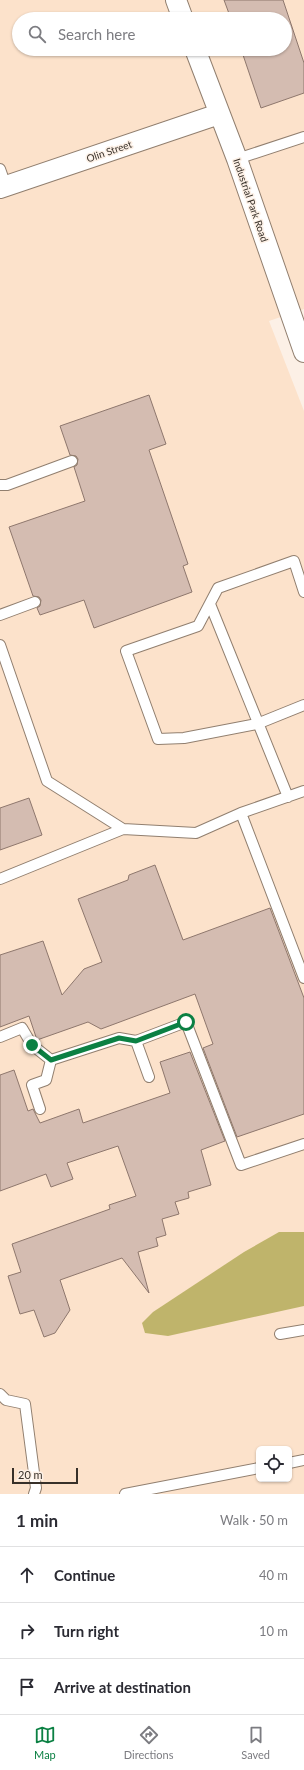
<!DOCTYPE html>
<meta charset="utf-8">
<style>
:root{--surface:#fff;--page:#f2f2f3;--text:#2b2b33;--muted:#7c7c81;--line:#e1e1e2;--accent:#0b8043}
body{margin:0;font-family:Lato,sans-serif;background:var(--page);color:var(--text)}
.controls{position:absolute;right:12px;bottom:12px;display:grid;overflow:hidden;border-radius:6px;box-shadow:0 1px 3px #0004}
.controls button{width:36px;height:36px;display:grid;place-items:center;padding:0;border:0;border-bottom:1px solid var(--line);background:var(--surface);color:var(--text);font:20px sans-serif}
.scale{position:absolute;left:12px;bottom:10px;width:66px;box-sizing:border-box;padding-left:4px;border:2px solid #373029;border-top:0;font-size:11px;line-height:14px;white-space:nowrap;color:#373029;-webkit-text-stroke:3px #fcf0e6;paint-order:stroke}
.stop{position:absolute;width:12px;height:12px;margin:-9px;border:3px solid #0b8043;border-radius:50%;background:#fff}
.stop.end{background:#0b8043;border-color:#fff;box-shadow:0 1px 4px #0008}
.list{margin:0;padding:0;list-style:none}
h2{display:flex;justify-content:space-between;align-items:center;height:52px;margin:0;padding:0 16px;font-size:17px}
h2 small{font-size:13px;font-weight:400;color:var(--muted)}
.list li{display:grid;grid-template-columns:26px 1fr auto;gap:12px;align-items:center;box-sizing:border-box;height:56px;padding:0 16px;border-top:1px solid var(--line)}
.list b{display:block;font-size:15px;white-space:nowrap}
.list em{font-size:13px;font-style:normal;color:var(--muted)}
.icon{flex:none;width:22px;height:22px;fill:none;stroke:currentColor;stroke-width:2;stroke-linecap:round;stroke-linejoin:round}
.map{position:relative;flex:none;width:304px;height:1494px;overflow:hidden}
.search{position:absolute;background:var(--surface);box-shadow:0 1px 3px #0004;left:12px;right:12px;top:12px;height:44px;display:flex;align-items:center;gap:10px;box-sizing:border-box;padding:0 14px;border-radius:22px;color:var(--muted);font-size:15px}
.sheet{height:220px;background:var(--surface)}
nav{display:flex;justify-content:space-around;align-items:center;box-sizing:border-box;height:56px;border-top:1px solid var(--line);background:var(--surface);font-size:11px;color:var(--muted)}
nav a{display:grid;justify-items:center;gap:2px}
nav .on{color:var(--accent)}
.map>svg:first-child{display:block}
.built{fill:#fce2cb;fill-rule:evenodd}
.water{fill:#bfb46b}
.building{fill:#d4bcb1;stroke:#8e776d}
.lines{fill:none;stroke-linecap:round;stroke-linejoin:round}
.lane-casing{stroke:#917f6f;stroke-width:12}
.street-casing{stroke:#917f6f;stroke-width:22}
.lane{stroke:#fff;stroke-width:10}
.street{stroke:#fff;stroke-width:20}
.route{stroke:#0b8043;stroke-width:5}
.labels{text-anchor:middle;stroke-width:3;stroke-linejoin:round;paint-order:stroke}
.street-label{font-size:10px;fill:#373029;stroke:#fcf0e6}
</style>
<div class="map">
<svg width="304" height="1494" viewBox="0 0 304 1494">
<rect width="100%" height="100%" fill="#fcf0e6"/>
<path class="built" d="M 0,0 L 304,0 L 304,309 L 269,321 L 304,411 L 304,1494 L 0,1494 ZM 19,19 L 285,19 L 285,49 L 19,49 ZM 259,1449 L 289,1449 L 289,1479 L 259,1479 Z"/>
<path class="water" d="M 279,1232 L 304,1232 L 304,1306 L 168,1336 L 145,1333 L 142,1323 L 153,1312 L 244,1252 Z"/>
<path class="building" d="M 224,0 L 283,0 L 304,63 L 304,93 L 261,108 L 241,49 L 285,49 L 285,19 L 231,19 Z
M 149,395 L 166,444 L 149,450 L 188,564 L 183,566 L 192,592 L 94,628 L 84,600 L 40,615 L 37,608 L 40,606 L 41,600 L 39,597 L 33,596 L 9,527 L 85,501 L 74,467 L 77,465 L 78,459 L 76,456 L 70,455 L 60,426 Z
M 29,798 L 42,835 L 0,850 L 0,808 Z
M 155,865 L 183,940 L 270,908 L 304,998 L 304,1114 L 237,1137 L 203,1048 L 213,1044 L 195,994 L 101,1029 L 88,1022 L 37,1040 L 29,1016 L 0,1027 L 0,955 L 43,941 L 62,995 L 84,969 L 102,962 L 78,899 L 128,880 L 129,875 Z
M 190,1052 L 225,1141 L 201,1150 L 211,1185 L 188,1192 L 189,1198 L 175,1202 L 179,1214 L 162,1219 L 166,1235 L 156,1238 L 158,1246 L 138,1252 L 149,1293 L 122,1258 L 60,1280 L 70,1310 L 55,1333 L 44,1337 L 34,1310 L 20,1314 L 8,1276 L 21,1272 L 12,1244 L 110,1209 L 109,1205 L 136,1196 L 118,1146 L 67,1163 L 73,1179 L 51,1187 L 46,1174 L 0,1191 L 0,1075 L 14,1070 L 28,1111 L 33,1109 L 40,1123 L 79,1109 L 83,1123 L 170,1093 L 160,1062 Z"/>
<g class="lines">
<defs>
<path id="lane" d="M 237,159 L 304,137
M 0,169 L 6,186
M 0,485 L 7,485 L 72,461
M 304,592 L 294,561 L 218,588 L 198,626 L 126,651 L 158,739 L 184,738 L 257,724 L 304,705
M 210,604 L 288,797
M 0,615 L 35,602
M 0,645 L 47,781 L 123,829 L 196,833 L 241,813 L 304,791
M 241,813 L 304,978
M 0,879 L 123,829
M 0,1037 L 22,1028 L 32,1045 L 51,1060 L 46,1080 L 32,1085 L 40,1109
M 51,1060 L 119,1038 L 136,1041
M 149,1077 L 136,1041 L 186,1022 L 241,1165 L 304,1144
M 280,1334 L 304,1330
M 0,1394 L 6,1400 L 25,1404 L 36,1488 L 34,1494
M 289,1463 L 304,1460
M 125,1494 L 259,1468"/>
<path id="street" d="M 176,0 L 183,19
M 195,49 L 237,159 L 304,352
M 0,188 L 219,114"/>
</defs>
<use href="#lane" class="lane-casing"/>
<use href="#street" class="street-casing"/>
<use href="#lane" class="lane"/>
<use href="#street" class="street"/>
</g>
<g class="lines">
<path class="route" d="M 32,1045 L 51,1060 L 119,1038 L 136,1041 L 186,1022"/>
</g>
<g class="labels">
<g class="street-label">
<text transform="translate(109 151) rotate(-19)" y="4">Olin Street</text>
<text transform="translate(251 200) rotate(71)" y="4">Industrial Park Road</text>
</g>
</g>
</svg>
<div class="controls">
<button><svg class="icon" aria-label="locate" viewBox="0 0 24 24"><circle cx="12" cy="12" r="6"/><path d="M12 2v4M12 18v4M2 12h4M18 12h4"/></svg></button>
</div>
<div class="scale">20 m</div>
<div class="stop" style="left:186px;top:1022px"></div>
<div class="stop end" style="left:32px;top:1045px"></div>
<div class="search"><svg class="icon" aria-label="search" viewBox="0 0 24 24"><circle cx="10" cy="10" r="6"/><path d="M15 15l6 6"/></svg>Search here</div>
</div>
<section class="sheet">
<h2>1 min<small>Walk · 50 m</small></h2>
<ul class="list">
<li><svg class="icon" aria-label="ahead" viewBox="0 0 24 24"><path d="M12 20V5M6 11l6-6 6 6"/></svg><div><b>Continue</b></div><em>40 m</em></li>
<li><svg class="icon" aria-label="right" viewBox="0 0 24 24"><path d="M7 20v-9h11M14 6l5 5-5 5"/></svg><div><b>Turn right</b></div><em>10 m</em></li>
<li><svg class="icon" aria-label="arrive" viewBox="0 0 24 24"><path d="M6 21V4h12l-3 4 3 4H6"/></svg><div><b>Arrive at destination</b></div></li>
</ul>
</section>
<nav>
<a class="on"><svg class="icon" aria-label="map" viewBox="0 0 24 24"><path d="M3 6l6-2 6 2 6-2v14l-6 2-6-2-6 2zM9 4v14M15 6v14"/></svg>Map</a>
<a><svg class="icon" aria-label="directions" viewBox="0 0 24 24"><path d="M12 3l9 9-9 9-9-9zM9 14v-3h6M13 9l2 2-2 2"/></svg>Directions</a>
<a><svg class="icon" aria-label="saved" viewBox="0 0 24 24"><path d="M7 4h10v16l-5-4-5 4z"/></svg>Saved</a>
</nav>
